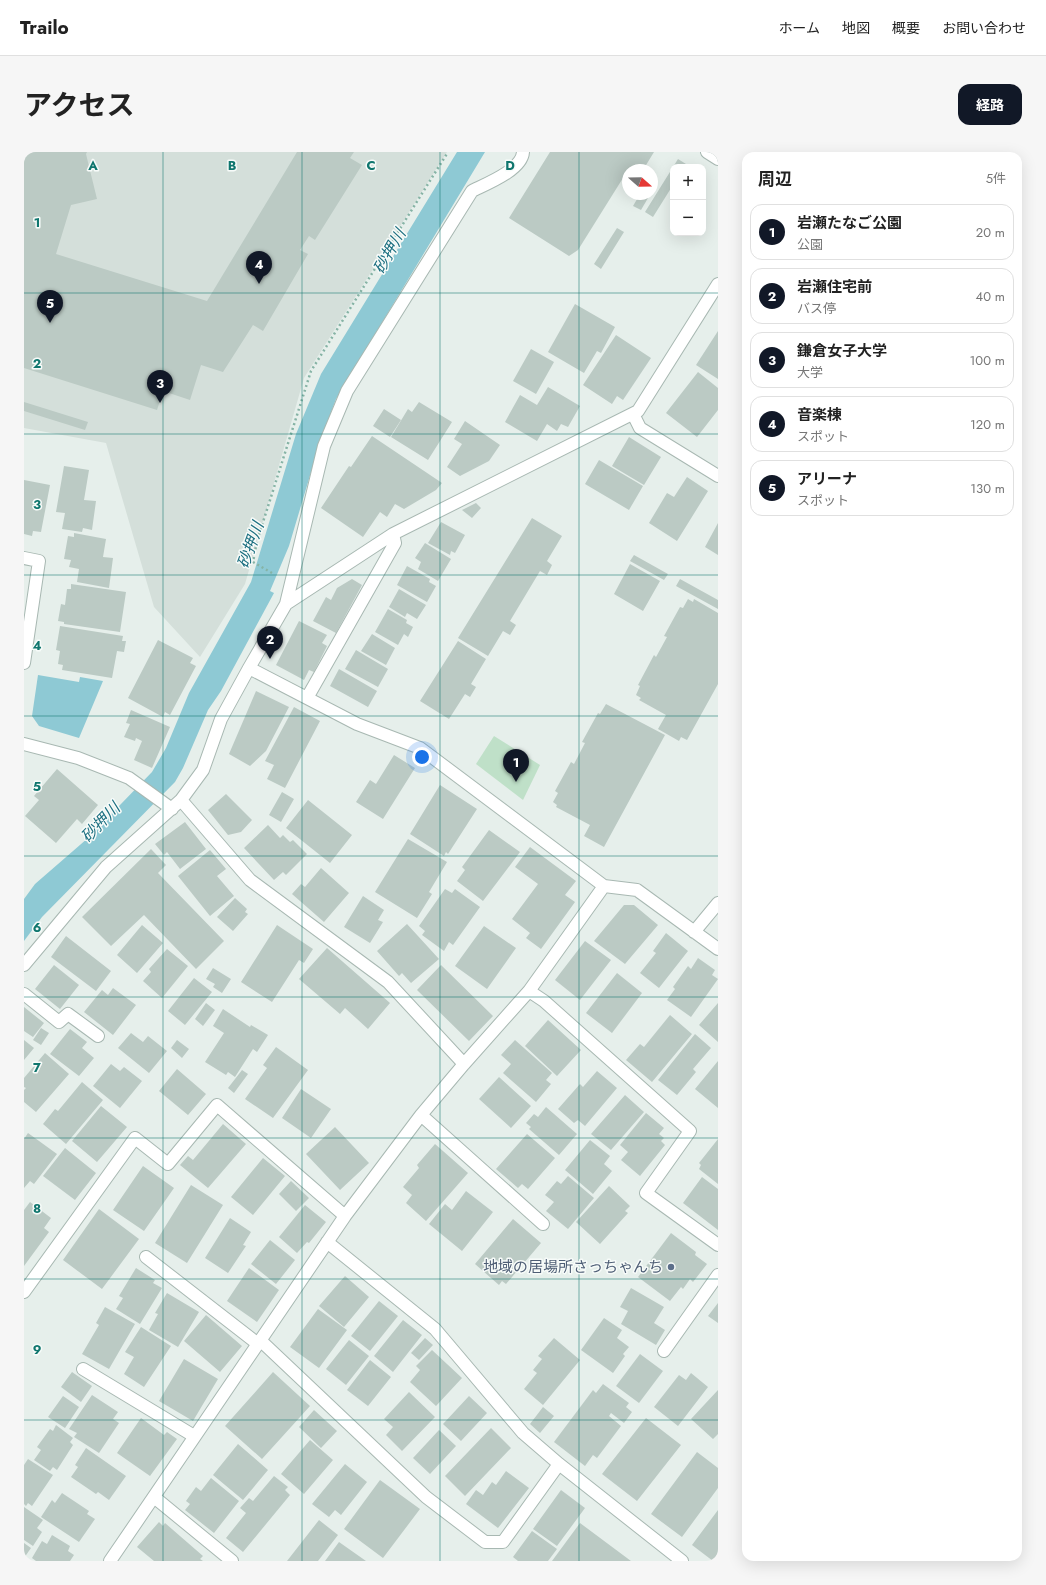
<!DOCTYPE html>
<html lang="ja">
<meta charset="utf-8">
<style>
:root{--surface:#fff;--page:#f6f6f6;--text:#222;--muted:#767676;--line:#e0e0e0;--accent:#111827}
body{margin:0;font-family:Jost,"Noto Sans JP",sans-serif;background:var(--page);color:var(--text)}
.controls{position:absolute;right:12px;top:12px;display:grid;overflow:hidden;border-radius:8px;box-shadow:0 4px 16px #0002}
.controls button{width:36px;height:36px;display:grid;place-items:center;padding:0;border:0;border-bottom:1px solid var(--line);background:var(--surface);color:var(--text);font:20px sans-serif}
.compass{position:absolute;left:598px;top:12px;width:36px;height:36px;border-radius:50%;background:var(--surface);box-shadow:0 4px 16px #0002;rotate:110deg}
.you{position:absolute;left:398px;top:605px;width:14px;height:14px;margin:-10px;border:3px solid #fff;border-radius:50%;background:#1a73e8;box-shadow:0 0 0 6px #1a73e833}
.badge{display:grid;place-items:center;width:26px;height:26px;border-radius:50%;background:var(--accent);color:#fff;font-size:13px;font-weight:700}
.pin{position:absolute;translate:-50% -33px;filter:drop-shadow(0 1px 2px #0008)}
.pin::after{content:'';position:absolute;top:21px;width:14px;height:12px;background:inherit;clip-path:polygon(0 0,100% 0,50% 100%)}
.list{margin:0;padding:0;list-style:none}
h2{display:flex;justify-content:space-between;align-items:center;height:52px;margin:0;padding:0 16px;font-size:17px}
h2 small{font-size:13px;font-weight:400;color:var(--muted)}
.list li{display:grid;grid-template-columns:26px 1fr auto;gap:12px;align-items:center;box-sizing:border-box;height:56px;margin:0 8px 8px;padding:0 8px;border:1px solid var(--line);border-radius:12px}
.list b{display:block;font-size:15px;white-space:nowrap}
.list p{margin:0;font-size:13px;white-space:nowrap;color:var(--muted)}
.list em{font-size:13px;font-style:normal;color:var(--muted)}
.map{position:relative;flex:none;width:694px;height:1409px;overflow:hidden;border-radius:12px}
header{display:flex;align-items:center;gap:24px;box-sizing:border-box;height:56px;padding:0 20px;background:var(--surface);border-bottom:1px solid var(--line)}
header strong{font-size:19px}
nav{display:flex;gap:22px;margin-inline-start:auto;font-size:14px}
.intro{display:flex;align-items:center;justify-content:space-between;box-sizing:border-box;height:96px;padding:0 24px}
h1{margin:0;font-size:28px}
.button{padding:10px 18px;border-radius:12px;background:var(--accent);color:#fff;font-size:14px;font-weight:700}
main{display:flex;gap:24px;padding:0 24px}
aside{flex:1;background:var(--surface);border-radius:12px;box-shadow:0 4px 16px #0002}
.map>svg:first-child{display:block}
.built{fill:#d4dfda}
.green{fill:#bfe0c8}
.water{fill:#8ec9d4}
.building{fill:#bbcac4}
.lines{fill:none;stroke-linecap:round;stroke-linejoin:round}
.minor-casing{stroke:#a8b8b2;stroke-width:14}
.path{stroke:#86b3a5;stroke-width:2.5;stroke-dasharray:2 3;stroke-linecap:butt}
.minor{stroke:#fff;stroke-width:12}
.grid{fill:none;stroke:#0f766e;stroke-width:1;stroke-opacity:0.55}
.service-dot{fill:#5c6f8a;stroke:#f7fbf9;stroke-width:1.5}
.labels{text-anchor:middle;stroke-width:3;stroke-linejoin:round;paint-order:stroke}
.service-label{font-size:15px;fill:#4e5e75;stroke:#f7fbf9;text-anchor:end}
.water-label{font-size:16px;font-style:italic;fill:#1c6f80;stroke:#f7fbf9}
.grid-label{font-size:13px;text-anchor:middle;font-weight:bold;fill:#0f766e;stroke:#f7fbf9;stroke-width:3;stroke-linejoin:round;paint-order:stroke}
</style>
<header>
<strong>Trailo</strong>
<nav><a>ホーム</a><a>地図</a><a>概要</a><a>お問い合わせ</a></nav>
</header>
<div class="intro"><h1>アクセス</h1><a class="button">経路</a></div>
<main>
<div class="map">
<svg width="694" height="1409" viewBox="0 0 694 1409">
<rect width="100%" height="100%" fill="#e6efeb"/>
<path class="built" d="M 0,0 L 423,0 L 280,226 L 221,432 L 176,505 L 130,455 L 82,291 L 0,276 Z"/>
<path class="green" d="M 470,584 L 516,613 L 499,648 L 452,612 Z"/>
<path class="water" d="M 433,0 L 461,0 L 312,247 L 296,290 L 265,394 L 246,439 L 250,441 L 197,539 L 184,558 L 159,616 L 151,630 L 18,765 L 0,789 L 0,747 L 11,732 L 64,686 L 128,620 L 142,596 L 165,541 L 227,430 L 272,282 L 297,222 Z
M 14,523 L 55,530 L 56,525 L 79,529 L 55,586 L 15,574 L 8,564 Z"/>
<path class="building" d="M 0,0 L 63,0 L 62,2 L 73,47 L 47,53 L 32,102 L 183,149 L 273,0 L 330,0 L 326,6 L 338,13 L 291,88 L 285,84 L 276,98 L 284,102 L 239,179 L 229,173 L 199,220 L 177,213 L 166,248 L 139,239 L 133,258 L 0,216 Z
M 526,0 L 630,0 L 619,18 L 604,18 L 554,98 L 545,104 L 485,66 Z
M 654,7 L 662,12 L 660,15 L 649,15 L 649,33 L 629,65 L 621,60 Z
M 616,42 L 624,46 L 617,58 L 609,54 Z
M 593,76 L 600,80 L 577,117 L 570,112 Z
M 551,152 L 591,175 L 577,201 L 573,199 L 560,221 L 524,200 Z
M 694,179 L 694,227 L 672,213 Z
M 592,183 L 627,206 L 599,248 L 593,244 L 588,252 L 559,233 Z
M 507,197 L 530,210 L 512,242 L 489,229 Z
M 674,220 L 694,236 L 694,258 L 673,285 L 642,261 Z
M 524,235 L 556,254 L 544,275 L 537,272 L 533,279 L 523,272 L 513,289 L 481,270 L 496,243 L 513,253 Z
M 0,250 L 64,270 L 61,278 L 0,259 Z
M 395,250 L 428,270 L 404,308 L 367,285 L 384,257 L 388,260 Z
M 360,257 L 377,268 L 366,285 L 349,274 Z
M 441,269 L 476,293 L 465,309 L 436,324 L 423,315 L 438,292 L 430,287 Z
M 348,284 L 418,331 L 412,338 L 380,357 L 371,352 L 363,365 L 356,360 L 339,385 L 297,356 L 325,314 L 327,315 Z
M 605,285 L 637,305 L 620,333 L 588,314 Z
M 575,308 L 619,334 L 605,358 L 561,332 Z
M 40,314 L 65,318 L 60,348 L 72,349 L 68,378 L 59,376 L 58,380 L 38,377 L 41,361 L 32,360 Z
M 663,325 L 684,339 L 653,389 L 625,371 L 643,341 L 650,345 Z
M 0,328 L 26,333 L 17,380 L 9,379 L 8,384 L 0,382 Z
M 452,351 L 457,356 L 448,366 L 438,358 Z
M 508,366 L 538,384 L 523,409 L 528,413 L 523,423 L 516,419 L 486,469 L 492,473 L 486,483 L 479,479 L 464,504 L 434,486 Z
M 417,370 L 441,383 L 431,401 L 427,399 L 426,403 L 404,391 Z
M 694,371 L 694,403 L 681,395 Z
M 50,381 L 82,387 L 79,405 L 89,406 L 85,436 L 53,430 L 55,417 L 45,415 L 47,408 L 40,407 L 44,384 L 50,385 Z
M 401,391 L 427,407 L 414,429 L 394,417 L 397,410 L 391,406 Z
M 610,403 L 644,422 L 640,428 L 606,409 Z
M 606,412 L 636,429 L 619,459 L 590,442 Z
M 383,414 L 406,427 L 405,430 L 412,434 L 403,450 L 373,433 Z
M 328,427 L 338,433 L 312,481 L 289,469 L 302,445 L 307,448 L 313,436 Z
M 656,427 L 694,448 L 694,457 L 652,434 Z
M 47,432 L 102,440 L 96,480 L 40,472 L 40,470 L 34,469 L 37,452 L 41,453 L 43,437 L 47,437 Z
M 375,437 L 402,453 L 393,467 L 383,461 L 381,465 L 365,455 Z
M 664,447 L 669,450 L 670,447 L 694,461 L 694,532 L 663,588 L 657,585 L 655,589 L 634,577 L 642,563 L 615,548 L 617,546 L 612,543 L 616,534 L 614,533 L 630,503 L 632,505 L 643,485 L 640,484 L 656,455 L 659,456 Z
M 364,457 L 383,468 L 382,471 L 389,475 L 384,485 L 380,482 L 374,493 L 351,480 Z
M 275,469 L 303,483 L 298,491 L 303,494 L 290,520 L 285,518 L 280,528 L 252,513 Z
M 36,474 L 99,484 L 98,489 L 102,489 L 100,500 L 93,499 L 88,526 L 38,518 L 39,513 L 34,512 L 36,499 L 32,498 Z
M 348,482 L 371,496 L 362,513 L 337,499 Z
M 134,488 L 169,506 L 166,511 L 172,514 L 146,563 L 141,560 L 139,565 L 104,546 Z
M 434,489 L 462,507 L 447,532 L 452,535 L 446,545 L 441,542 L 425,567 L 396,549 Z
M 332,498 L 364,517 L 354,535 L 321,517 Z
M 315,517 L 353,539 L 344,555 L 306,534 Z
M 232,539 L 265,555 L 242,599 L 226,614 L 205,602 Z
M 582,552 L 641,583 L 580,695 L 560,684 L 566,673 L 532,655 L 533,653 L 529,650 L 534,641 L 531,639 L 547,610 L 550,612 L 561,591 L 558,590 L 574,561 L 576,562 Z
M 270,555 L 296,569 L 261,636 L 243,627 L 250,613 L 241,609 Z
M 107,558 L 146,575 L 128,616 L 110,608 L 118,589 L 112,586 L 111,589 L 100,585 L 106,572 L 102,571 Z
M 370,603 L 391,616 L 359,667 L 332,650 L 346,628 L 352,632 Z
M 33,617 L 74,653 L 58,672 L 53,667 L 32,691 L 1,664 L 15,648 L 10,644 Z
M 416,633 L 453,657 L 424,702 L 422,700 L 420,704 L 386,682 Z
M 258,640 L 270,647 L 257,670 L 245,663 Z
M 202,642 L 228,668 L 217,680 L 204,683 L 184,658 Z
M 284,648 L 328,683 L 306,711 L 262,676 Z
M 161,670 L 182,697 L 156,717 L 143,700 L 140,703 L 131,692 Z
M 244,673 L 256,686 L 259,683 L 266,690 L 269,688 L 283,702 L 262,723 L 259,720 L 250,728 L 220,696 Z
M 465,678 L 496,700 L 459,749 L 433,729 L 441,718 L 438,715 Z
M 384,687 L 423,710 L 405,740 L 408,742 L 393,766 L 351,740 Z
M 506,695 L 552,729 L 541,743 L 551,750 L 517,797 L 502,786 L 506,781 L 488,767 L 514,732 L 491,715 Z
M 127,697 L 142,713 L 134,721 L 200,789 L 172,817 L 120,763 L 87,794 L 58,765 Z
M 186,698 L 202,717 L 193,724 L 210,744 L 186,764 L 154,724 Z
M 297,716 L 325,741 L 300,770 L 268,742 L 277,732 L 281,735 Z
M 421,737 L 428,741 L 431,737 L 456,755 L 429,793 L 425,790 L 420,799 L 398,783 L 401,779 L 395,774 Z
M 339,744 L 360,758 L 354,768 L 359,770 L 346,791 L 320,775 Z
M 211,746 L 223,757 L 221,760 L 224,762 L 209,779 L 193,765 Z
M 600,753 L 610,753 L 634,773 L 601,812 L 570,789 Z
M 383,772 L 415,807 L 387,831 L 378,821 L 375,824 L 353,799 Z
M 118,773 L 139,791 L 113,821 L 93,803 Z
M 253,773 L 289,797 L 280,811 L 275,808 L 248,850 L 217,830 Z
M 460,774 L 492,796 L 463,837 L 431,814 Z
M 642,781 L 664,799 L 635,836 L 616,821 L 632,801 L 629,799 Z
M 42,784 L 87,819 L 72,839 L 27,805 Z
M 561,789 L 587,808 L 556,848 L 531,828 Z
M 303,796 L 366,851 L 344,877 L 321,856 L 316,862 L 275,827 Z
M 143,797 L 164,814 L 138,846 L 119,829 L 127,820 L 125,817 Z
M 674,806 L 691,818 L 688,823 L 694,827 L 667,865 L 643,848 L 651,837 L 649,835 L 664,814 L 667,817 Z
M 30,813 L 55,833 L 36,857 L 11,837 Z
M 417,813 L 469,864 L 445,889 L 393,838 Z
M 189,816 L 207,827 L 198,841 L 189,835 L 191,832 L 182,827 Z
M 593,821 L 618,841 L 588,881 L 562,861 Z
M 170,826 L 188,840 L 161,873 L 144,859 Z
M 89,836 L 112,853 L 89,883 L 60,860 L 78,838 L 84,843 Z
M 182,851 L 191,858 L 179,874 L 171,867 Z
M 694,851 L 694,890 L 675,873 Z
M 0,855 L 20,871 L 9,885 L 0,879 Z
M 199,857 L 226,875 L 227,873 L 244,883 L 233,900 L 229,897 L 211,925 L 204,920 L 202,923 L 181,910 L 200,881 L 189,874 Z
M 646,863 L 668,882 L 628,930 L 602,908 L 616,892 L 620,895 Z
M 524,868 L 557,898 L 533,924 L 501,894 Z
M 17,876 L 25,881 L 17,893 L 9,888 Z
M 46,877 L 63,890 L 58,896 L 70,906 L 55,924 L 26,902 Z
M 107,881 L 119,890 L 124,884 L 143,899 L 125,921 L 94,896 Z
M 671,882 L 687,896 L 669,917 L 672,920 L 653,943 L 634,928 Z
M 0,888 L 10,896 L 0,908 Z
M 153,888 L 165,897 L 158,906 L 147,896 Z
M 491,888 L 528,921 L 522,928 L 527,932 L 512,950 L 479,921 L 487,912 L 477,903 Z
M 252,895 L 284,918 L 249,966 L 221,947 L 243,916 L 239,913 Z
M 21,901 L 45,922 L 12,960 L 0,950 L 0,938 L 2,936 L 0,935 L 0,926 Z
M 694,909 L 694,956 L 671,937 Z
M 87,912 L 96,919 L 100,915 L 118,929 L 96,956 L 69,934 Z
M 153,917 L 182,942 L 164,963 L 135,939 Z
M 218,918 L 224,922 L 210,941 L 204,936 Z
M 573,919 L 593,936 L 561,974 L 554,968 L 550,971 L 534,957 L 556,932 L 559,935 Z
M 475,925 L 507,954 L 487,976 L 455,947 Z
M 58,930 L 79,948 L 42,992 L 19,972 L 31,957 L 34,959 Z
M 277,937 L 307,957 L 287,986 L 258,966 Z
M 601,943 L 620,960 L 587,998 L 567,982 Z
M 77,954 L 103,975 L 73,1010 L 48,989 Z
M 522,955 L 553,982 L 535,1003 L 505,977 L 507,975 L 502,971 L 510,962 L 514,965 Z
M 622,961 L 640,976 L 635,982 L 640,986 L 637,989 L 641,993 L 616,1024 L 597,1008 L 604,1000 L 596,993 Z
M 199,972 L 222,992 L 184,1036 L 156,1013 L 164,1004 L 169,1008 Z
M 311,975 L 345,1011 L 316,1038 L 282,1002 Z
M 4,981 L 33,1002 L 10,1032 L 6,1029 L 0,1036 L 0,987 Z
M 503,982 L 531,1006 L 504,1037 L 498,1032 L 494,1036 L 472,1017 Z
M 694,987 L 694,1032 L 675,1017 L 677,1013 L 675,1011 Z
M 566,988 L 586,1004 L 580,1012 L 588,1019 L 569,1042 L 541,1018 Z
M 411,992 L 444,1021 L 402,1069 L 382,1051 L 388,1043 L 379,1035 L 395,1016 L 393,1013 Z
M 41,996 L 72,1021 L 51,1048 L 19,1024 Z
M 239,1006 L 261,1024 L 229,1063 L 207,1045 Z
M 119,1014 L 150,1036 L 120,1079 L 89,1058 Z
M 544,1024 L 570,1046 L 544,1077 L 522,1059 L 530,1050 L 521,1043 L 533,1029 L 537,1032 Z
M 678,1025 L 694,1037 L 694,1078 L 659,1051 Z
M 267,1029 L 285,1046 L 272,1059 L 255,1042 Z
M 167,1033 L 199,1053 L 163,1111 L 131,1091 Z
M 585,1034 L 606,1054 L 601,1059 L 604,1061 L 576,1092 L 552,1070 Z
M 442,1039 L 469,1060 L 438,1099 L 405,1072 L 421,1052 L 428,1058 Z
M 6,1050 L 27,1066 L 20,1076 L 25,1080 L 0,1114 L 0,1058 Z
M 281,1053 L 302,1070 L 285,1091 L 283,1090 L 273,1101 L 255,1085 Z
M 75,1057 L 115,1087 L 78,1137 L 39,1108 Z
M 206,1066 L 227,1080 L 219,1093 L 222,1094 L 204,1121 L 181,1106 Z
M 489,1067 L 517,1091 L 482,1132 L 478,1129 L 475,1133 L 451,1112 Z
M 647,1081 L 672,1100 L 671,1103 L 683,1112 L 669,1130 L 666,1127 L 659,1137 L 657,1135 L 646,1149 L 614,1125 Z
M 246,1088 L 271,1108 L 252,1132 L 227,1112 Z
M 112,1116 L 131,1128 L 129,1131 L 138,1136 L 116,1172 L 92,1157 L 99,1146 L 95,1144 Z
M 225,1116 L 255,1138 L 233,1170 L 203,1149 Z
M 321,1124 L 345,1145 L 320,1175 L 295,1154 Z
M 607,1136 L 640,1155 L 630,1171 L 641,1178 L 632,1193 L 597,1172 L 604,1159 L 596,1155 Z
M 143,1141 L 175,1160 L 154,1195 L 125,1178 L 134,1162 L 131,1161 Z
M 355,1149 L 374,1164 L 346,1199 L 327,1184 Z
M 694,1151 L 694,1171 L 684,1164 Z
M 81,1155 L 111,1172 L 85,1217 L 58,1202 L 75,1173 L 72,1171 Z
M 294,1157 L 323,1178 L 295,1216 L 266,1195 Z
M 182,1163 L 218,1194 L 196,1220 L 160,1189 Z
M 580,1166 L 598,1178 L 593,1186 L 605,1195 L 599,1202 L 601,1204 L 589,1221 L 557,1198 Z
M 379,1168 L 398,1183 L 369,1220 L 350,1204 Z
M 117,1175 L 147,1194 L 120,1235 L 100,1222 L 110,1205 L 101,1200 Z
M 401,1186 L 409,1193 L 395,1208 L 387,1201 Z
M 530,1186 L 556,1208 L 519,1253 L 500,1237 L 513,1221 L 509,1218 L 518,1207 L 514,1204 Z
M 325,1188 L 345,1204 L 322,1233 L 302,1217 Z
M 408,1198 L 438,1226 L 412,1254 L 386,1230 L 396,1218 L 392,1214 Z
M 616,1202 L 639,1219 L 615,1251 L 592,1234 Z
M 160,1207 L 194,1227 L 169,1269 L 135,1249 Z
M 346,1208 L 367,1225 L 344,1254 L 323,1238 Z
M 48,1220 L 68,1234 L 57,1250 L 37,1235 Z
M 249,1220 L 286,1254 L 238,1307 L 201,1274 Z
M 667,1221 L 684,1235 L 654,1274 L 630,1255 L 655,1223 L 662,1228 Z
M 579,1232 L 605,1251 L 602,1255 L 608,1260 L 600,1271 L 587,1261 L 585,1264 L 597,1274 L 573,1306 L 569,1303 L 561,1314 L 530,1290 L 569,1238 L 572,1241 Z
M 694,1238 L 694,1282 L 689,1287 L 667,1267 Z
M 385,1240 L 411,1265 L 378,1299 L 362,1283 L 369,1275 L 360,1267 Z
M 68,1243 L 94,1260 L 89,1267 L 95,1271 L 75,1301 L 50,1285 L 53,1281 L 45,1277 Z
M 39,1244 L 55,1255 L 41,1276 L 24,1265 Z
M 445,1244 L 463,1261 L 437,1289 L 419,1272 Z
M 519,1255 L 530,1264 L 516,1281 L 506,1272 Z
M 290,1258 L 313,1279 L 297,1296 L 275,1275 Z
M 117,1266 L 140,1283 L 143,1280 L 153,1287 L 126,1324 L 93,1301 Z
M 622,1266 L 657,1293 L 613,1349 L 578,1322 Z
M 32,1273 L 49,1286 L 46,1290 L 49,1293 L 33,1318 L 29,1315 L 26,1319 L 10,1308 L 17,1298 L 13,1295 L 26,1277 L 29,1279 Z
M 467,1276 L 487,1296 L 441,1344 L 421,1324 Z
M 415,1278 L 432,1294 L 406,1322 L 389,1306 Z
M 286,1288 L 309,1308 L 280,1342 L 257,1322 Z
M 214,1292 L 244,1318 L 219,1348 L 189,1323 Z
M 62,1296 L 102,1324 L 85,1348 L 74,1340 L 72,1342 L 47,1325 L 54,1315 L 51,1313 Z
M 673,1300 L 694,1316 L 694,1336 L 658,1385 L 627,1362 Z
M 4,1307 L 29,1323 L 8,1354 L 4,1351 L 2,1354 L 0,1352 L 0,1313 Z
M 321,1312 L 343,1330 L 317,1363 L 311,1358 L 305,1365 L 288,1352 Z
M 482,1319 L 505,1336 L 474,1376 L 442,1352 L 452,1338 L 459,1343 L 468,1330 L 472,1333 Z
M 250,1324 L 264,1335 L 261,1338 L 266,1343 L 219,1400 L 202,1386 L 222,1361 L 216,1356 L 225,1346 L 229,1349 Z
M 187,1326 L 215,1349 L 190,1381 L 161,1358 L 166,1352 L 162,1349 L 172,1335 L 177,1339 Z
M 356,1328 L 396,1357 L 359,1406 L 320,1377 Z
M 537,1338 L 561,1356 L 533,1394 L 509,1377 Z
M 38,1341 L 65,1359 L 63,1362 L 71,1367 L 55,1390 L 17,1365 L 28,1348 L 31,1351 Z
M 0,1355 L 19,1368 L 13,1376 L 18,1380 L 9,1394 L 0,1388 Z
M 694,1358 L 694,1409 L 689,1409 L 668,1393 Z
M 295,1368 L 314,1383 L 294,1409 L 263,1409 Z
M 135,1370 L 139,1374 L 141,1371 L 179,1404 L 176,1407 L 179,1409 L 130,1409 L 113,1395 Z
M 556,1371 L 607,1409 L 528,1409 Z
M 508,1379 L 533,1397 L 524,1409 L 494,1409 L 489,1405 Z
M 28,1383 L 46,1394 L 44,1399 L 50,1403 L 46,1409 L 12,1409 L 8,1406 L 18,1389 L 23,1392 Z
M 315,1390 L 342,1409 L 301,1409 Z
M 0,1391 L 7,1396 L 0,1406 Z"/>
<g class="lines">
<defs>
<path id="minor" d="M 683,0 L 694,7
M 609,262 L 616,276 L 694,324
M 0,406 L 15,409 L 0,511
M 262,452 L 369,382 L 614,259 L 694,132
M 225,516 L 333,572 L 396,596 L 580,734 L 613,738 L 694,797
M 283,546 L 371,391 L 369,382
M 0,592 L 54,606 L 105,626 L 148,657
M 157,648 L 226,728 L 364,830 L 440,912
M 670,780 L 694,751
M 0,813 L 82,715 L 157,648 L 179,618 L 197,567 L 225,516 L 262,452 L 300,294 L 323,239 L 448,39 C 462,32 498,18 499,0
M 505,839 L 520,849 L 666,979 L 622,1041 L 694,1093
M 0,842 L 35,870 L 44,862 L 74,884
M 397,963 L 519,1072
M 303,1090 L 411,1177 L 499,1281 L 535,1312 L 658,1409
M 122,1105 L 234,1192
M 0,1140 L 111,986 L 144,1012 L 193,953 L 321,1064
M 236,1188 L 402,1345 L 461,1390 L 479,1390 L 535,1312
M 640,1199 L 694,1123
M 59,1217 L 170,1284
M 130,1345 L 208,1409
M 86,1409 L 321,1064 L 397,963 L 440,912 L 505,839 L 580,734"/>
</defs>
<use href="#minor" class="minor-casing"/>
<path class="path" d="M 248,421 L 229,410 L 233,389 L 287,219 L 424,0"/>
<use href="#minor" class="minor"/>
</g>
<path class="grid" d="M 139,0 L 139,1409M 278,0 L 278,1409M 416,0 L 416,1409M 555,0 L 555,1409M 0,141 L 694,141M 0,282 L 694,282M 0,423 L 694,423M 0,564 L 694,564M 0,704 L 694,704M 0,845 L 694,845M 0,986 L 694,986M 0,1127 L 694,1127M 0,1268 L 694,1268"/>
<circle class="service-dot" cx="647" cy="1115" r="4"/>
<g class="labels">
<g class="service-label">
<text x="639" y="1120">地域の居場所さっちゃんち</text>
</g>
<g class="water-label">
<text transform="translate(365 99) rotate(-61)" y="6">砂押川</text>
<text transform="translate(226 393) rotate(-70)" y="6">砂押川</text>
<text transform="translate(76 670) rotate(-46)" y="6">砂押川</text>
</g>
</g>
<g class="grid-label">
<text x="69" y="18">A</text>
<text x="208" y="18">B</text>
<text x="347" y="18">C</text>
<text x="486" y="18">D</text>
<text x="13" y="75">1</text>
<text x="13" y="216">2</text>
<text x="13" y="357">3</text>
<text x="13" y="498">4</text>
<text x="13" y="639">5</text>
<text x="13" y="780">6</text>
<text x="13" y="920">7</text>
<text x="13" y="1061">8</text>
<text x="13" y="1202">9</text>
</g>
</svg>
<div class="controls">
<button>+</button>
<button>−</button>
</div>
<svg class="compass" viewBox="-18 -18 36 36"><path d="M0-13l5 13h-10z" fill="#e53935"/><path d="M0 13l5-13h-10z" fill="#767676"/></svg>
<div class="you"></div>
<div class="pin badge" style="left:492px;top:630px">1</div>
<div class="pin badge" style="left:246px;top:507px">2</div>
<div class="pin badge" style="left:136px;top:251px">3</div>
<div class="pin badge" style="left:235px;top:132px">4</div>
<div class="pin badge" style="left:26px;top:171px">5</div>
</div>
<aside>
<h2>周辺<small>5件</small></h2>
<ul class="list">
<li><span class="badge">1</span><div><b>岩瀬たなご公園</b><p>公園</p></div><em>20 m</em></li>
<li><span class="badge">2</span><div><b>岩瀬住宅前</b><p>バス停</p></div><em>40 m</em></li>
<li><span class="badge">3</span><div><b>鎌倉女子大学</b><p>大学</p></div><em>100 m</em></li>
<li><span class="badge">4</span><div><b>音楽棟</b><p>スポット</p></div><em>120 m</em></li>
<li><span class="badge">5</span><div><b>アリーナ</b><p>スポット</p></div><em>130 m</em></li>
</ul>
</aside>
</main>
